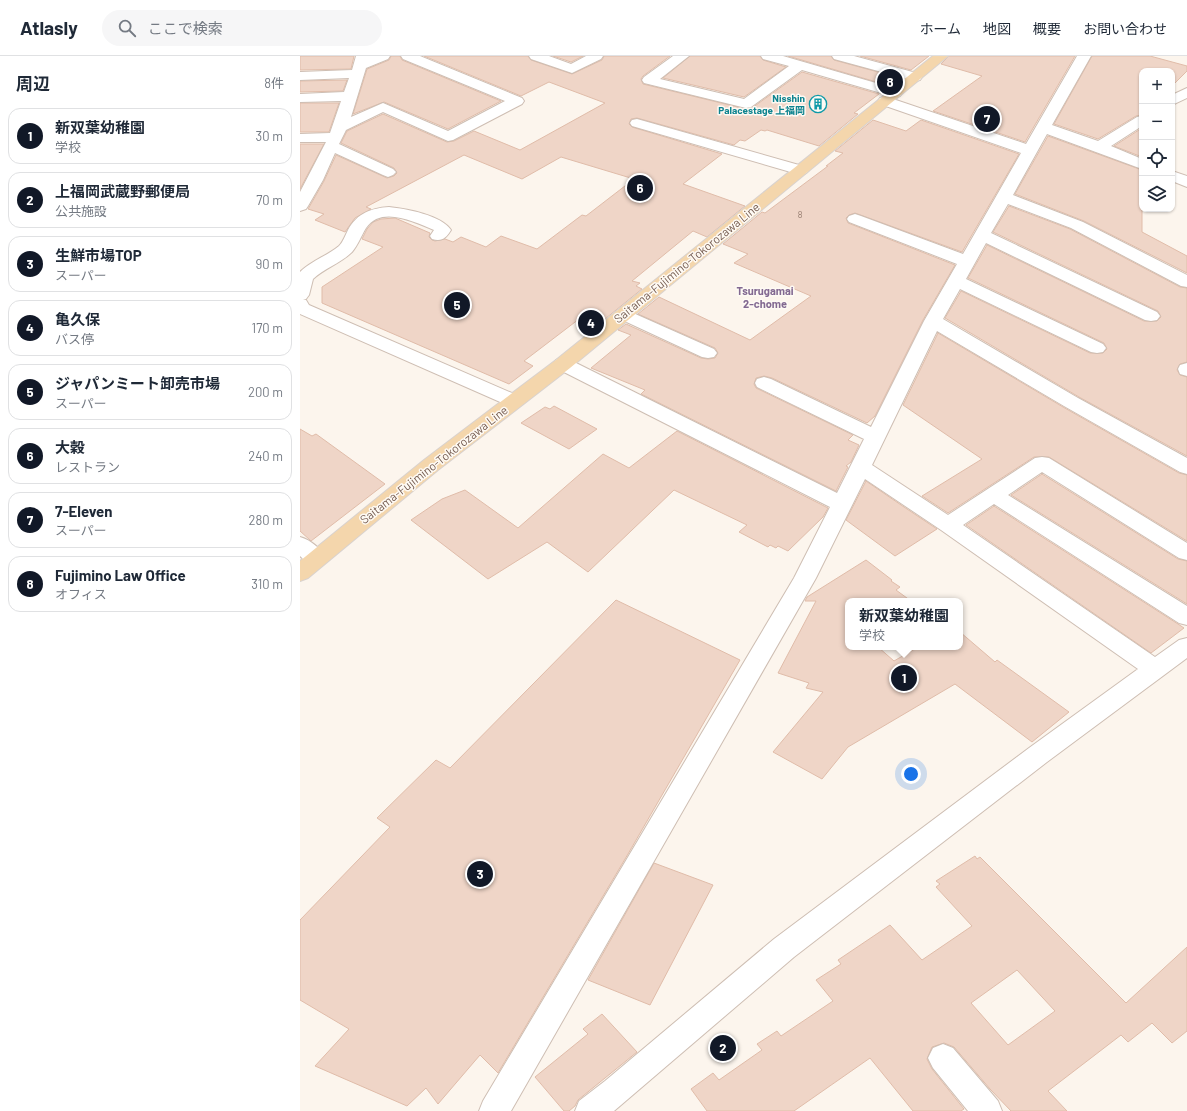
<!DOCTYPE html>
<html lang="ja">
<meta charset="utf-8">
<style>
:root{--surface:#fff;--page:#f6f6f7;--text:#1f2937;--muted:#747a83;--line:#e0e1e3;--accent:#111827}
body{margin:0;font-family:Barlow,"Noto Sans JP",sans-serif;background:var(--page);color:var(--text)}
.controls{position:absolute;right:12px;top:12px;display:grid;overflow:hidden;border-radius:8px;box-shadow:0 1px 3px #0004}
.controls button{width:36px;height:36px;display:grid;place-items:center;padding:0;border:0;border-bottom:1px solid var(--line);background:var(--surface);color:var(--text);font:20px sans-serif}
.you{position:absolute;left:611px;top:718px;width:14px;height:14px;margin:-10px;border:3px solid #fff;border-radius:50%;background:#1a73e8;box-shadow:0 0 0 6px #1a73e833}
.badge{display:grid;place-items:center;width:26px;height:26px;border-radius:50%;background:var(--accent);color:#fff;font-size:13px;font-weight:700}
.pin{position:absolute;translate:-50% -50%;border:2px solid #fff;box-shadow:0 1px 4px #0006}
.popup{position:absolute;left:545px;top:542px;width:118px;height:52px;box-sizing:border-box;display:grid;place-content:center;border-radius:8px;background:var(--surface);filter:drop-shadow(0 1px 3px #0005);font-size:13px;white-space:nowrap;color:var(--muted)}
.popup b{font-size:15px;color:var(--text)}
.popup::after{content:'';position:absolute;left:50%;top:100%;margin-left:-8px;border:8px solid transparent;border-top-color:var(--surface)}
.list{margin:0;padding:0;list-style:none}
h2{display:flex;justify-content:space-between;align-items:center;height:52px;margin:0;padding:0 16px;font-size:17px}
h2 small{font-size:13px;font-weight:400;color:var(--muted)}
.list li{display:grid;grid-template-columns:26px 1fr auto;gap:12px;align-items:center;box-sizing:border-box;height:56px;margin:0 8px 8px;padding:0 8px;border:1px solid var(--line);border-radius:12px}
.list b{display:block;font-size:15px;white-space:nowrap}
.list p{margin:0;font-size:13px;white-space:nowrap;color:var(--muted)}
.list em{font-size:13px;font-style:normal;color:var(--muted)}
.icon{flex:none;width:22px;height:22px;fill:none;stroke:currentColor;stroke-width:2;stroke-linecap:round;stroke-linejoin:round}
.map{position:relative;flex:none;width:887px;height:1055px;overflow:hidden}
header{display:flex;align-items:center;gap:24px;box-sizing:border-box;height:56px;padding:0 20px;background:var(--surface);border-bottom:1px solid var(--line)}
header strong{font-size:19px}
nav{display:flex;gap:22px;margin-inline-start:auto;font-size:14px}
.search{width:280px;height:36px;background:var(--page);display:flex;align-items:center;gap:10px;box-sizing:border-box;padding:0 14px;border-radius:22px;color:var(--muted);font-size:15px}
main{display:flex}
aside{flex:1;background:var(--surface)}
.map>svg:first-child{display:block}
.building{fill:#efd5c7;stroke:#e0bca9;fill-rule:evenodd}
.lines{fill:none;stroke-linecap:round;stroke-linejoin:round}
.minor-casing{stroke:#cebeb3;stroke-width:2}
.major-casing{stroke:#d9d2ce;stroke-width:2}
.minor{fill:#fff;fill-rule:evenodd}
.major{fill:#f4d6ac;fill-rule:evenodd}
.labels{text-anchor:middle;stroke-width:3;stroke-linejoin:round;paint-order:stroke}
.far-number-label{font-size:9px;fill:#947b6e}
.far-culture-label{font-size:10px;font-weight:bold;fill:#0d838f;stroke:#fefaf4;text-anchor:end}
.far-neighbourhood-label{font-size:11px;font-weight:bold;fill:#826991;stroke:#fefaf4}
.street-label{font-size:12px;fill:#765d51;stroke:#fefaf4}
</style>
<header>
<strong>Atlasly</strong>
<div class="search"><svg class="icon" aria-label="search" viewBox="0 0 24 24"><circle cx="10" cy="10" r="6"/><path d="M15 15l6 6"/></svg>ここで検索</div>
<nav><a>ホーム</a><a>地図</a><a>概要</a><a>お問い合わせ</a></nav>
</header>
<main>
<aside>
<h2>周辺<small>8件</small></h2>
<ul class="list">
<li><span class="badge">1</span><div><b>新双葉幼稚園</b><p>学校</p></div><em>30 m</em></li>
<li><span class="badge">2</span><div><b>上福岡武蔵野郵便局</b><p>公共施設</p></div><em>70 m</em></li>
<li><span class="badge">3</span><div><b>生鮮市場TOP</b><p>スーパー</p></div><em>90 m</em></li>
<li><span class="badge">4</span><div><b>亀久保</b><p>バス停</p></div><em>170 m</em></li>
<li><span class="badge">5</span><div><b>ジャパンミート卸売市場</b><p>スーパー</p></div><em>200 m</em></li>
<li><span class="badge">6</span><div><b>大穀</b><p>レストラン</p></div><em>240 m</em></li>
<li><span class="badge">7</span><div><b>7-Eleven</b><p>スーパー</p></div><em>280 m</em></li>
<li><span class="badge">8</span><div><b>Fujimino Law Office</b><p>オフィス</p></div><em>310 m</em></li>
</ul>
</aside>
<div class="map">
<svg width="887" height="1055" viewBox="0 0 887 1055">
<rect width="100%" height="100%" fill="#fcf5ed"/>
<path class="building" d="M 0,0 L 54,0 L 51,13 L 0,14 Z
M 91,0 L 100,0 L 102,4 L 201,45 L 148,73 L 84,46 L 53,58 L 67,13 L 89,4 Z
M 124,0 L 228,0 L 231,4 L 272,18 L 302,4 L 304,0 L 370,0 L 343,20 L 341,23 L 343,28 L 446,53 L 452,52 L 502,16 L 579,38 L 554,57 L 558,58 L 519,90 L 467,74 L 465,75 L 461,74 L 445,85 L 440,84 L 434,89 L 337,62 L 331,63 L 329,68 L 332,71 L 422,98 L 383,128 L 445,150 L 407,181 L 393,175 L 332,225 L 340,227 L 336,230 L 342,233 L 300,267 L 283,260 L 224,305 L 233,310 L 209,328 L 22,247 L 22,231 L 83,191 L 62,183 L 67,173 L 73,166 L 81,163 L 95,162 L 130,177 L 129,181 L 132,184 L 135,185 L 145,183 L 153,186 L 161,181 L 186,191 L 201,180 L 237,193 L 282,159 L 286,160 L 334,123 L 261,101 L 222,123 L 164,99 L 66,151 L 71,153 L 55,162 L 45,176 L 15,164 L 24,158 L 8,153 L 24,125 L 36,99 L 87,122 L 94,120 L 97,117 L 94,112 L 41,87 L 47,75 L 83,58 L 147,86 L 154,85 L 174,75 L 220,94 L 305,47 L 249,26 L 221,40 Z
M 253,0 L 283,0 L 271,6 Z
M 390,0 L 460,0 L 463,4 L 486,11 L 444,41 L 363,22 Z
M 488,0 L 531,0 L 534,4 L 600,22 L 590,30 Z
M 560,0 L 629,0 L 611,14 Z
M 649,0 L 775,0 L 725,86 L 633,55 L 682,20 L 641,8 Z
M 792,0 L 850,0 L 887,10 L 887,15 L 872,30 L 872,15 L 842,15 L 842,59 L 836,60 L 798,83 L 754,68 Z
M 47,24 L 43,35 L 0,36 L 0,25 Z
M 0,47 L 39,47 L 29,76 L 0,76 Z
M 573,64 L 606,75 L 621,64 L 719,98 L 662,196 L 555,157 L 549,159 L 546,162 L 548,167 L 655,209 L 623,264 L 575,360 L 567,367 L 472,322 L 464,320 L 456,322 L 454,328 L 456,332 L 553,379 L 548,384 L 559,389 L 551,406 L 546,410 L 548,411 L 536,435 L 341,338 L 345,334 L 291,312 L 331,279 L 318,274 L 326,268 L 401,302 L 408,303 L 415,302 L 418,297 L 415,292 L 338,258 L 359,241 L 450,284 L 511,240 L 434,207 L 448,198 L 423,188 L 462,156 L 465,157 L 528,110 L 526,110 L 543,97 L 535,95 Z
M 842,72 L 842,101 L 814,90 Z
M 748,80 L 842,114 L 842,176 L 887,200 L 887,217 L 784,165 L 715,138 Z
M 0,88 L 24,88 L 0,133 Z
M 709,150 L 770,173 L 880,231 L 887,232 L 887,306 L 880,308 L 877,314 L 880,319 L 887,321 L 887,400 L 779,341 L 645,262 L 661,235 L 790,297 L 803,297 L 807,293 L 804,287 L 668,222 L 687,189 L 844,265 L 857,265 L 861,261 L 858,255 L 693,176 Z
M 638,277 L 763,351 L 879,417 L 887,419 L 887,485 L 749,401 L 734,401 L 648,457 L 622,440 L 682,403 L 603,349 Z
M 254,350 L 297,373 L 269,393 L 221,367 L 245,351 L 250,353 Z
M 0,373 L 12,380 L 16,378 L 85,428 L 11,485 L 0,475 Z
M 377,375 L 528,452 L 523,461 L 488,495 L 478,490 L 476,492 L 470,489 L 468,491 L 439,476 L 447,469 L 374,434 L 288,516 L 247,486 L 188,523 L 111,464 L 142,443 L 165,434 L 218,472 L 303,398 L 329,412 Z
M 742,418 L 878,503 L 887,505 L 887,548 L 711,439 Z
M 566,425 L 604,451 L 637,473 L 595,500 L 546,464 Z
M 694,450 L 878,568 L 884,572 L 851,597 L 666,469 Z
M 566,504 L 592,524 L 591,525 L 600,531 L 596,534 L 611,545 L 548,545 L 548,591 L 578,591 L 594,605 L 618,591 L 660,591 L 660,576 L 695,606 L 697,604 L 769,656 L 732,686 L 655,628 L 548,691 L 522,723 L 473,696 L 523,636 L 506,632 L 509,627 L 478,617 L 516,545 L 505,545 L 507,541 Z
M 316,544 L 440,604 L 328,798 L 198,1017 L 180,999 L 138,1048 L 126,1032 L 107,1050 L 15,1010 L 49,973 L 0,944 L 0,864 L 90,771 L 77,762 L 136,704 L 150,712 Z
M 675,800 L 677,803 L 680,801 L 826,947 L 887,891 L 887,975 L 872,987 L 852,967 L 828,986 L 821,979 L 748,1035 L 767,1055 L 711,1055 L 690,1033 L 654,991 L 644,987 L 632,991 L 627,1003 L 632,1013 L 664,1053 L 661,1055 L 613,1055 L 570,1002 L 494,1055 L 407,1055 L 391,1033 L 413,1017 L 419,1024 L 462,994 L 457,988 L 477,975 L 481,980 L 533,945 L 516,924 L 541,908 L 538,904 L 590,869 L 622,904 L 672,870 L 636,831 L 640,828 L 636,825 ZM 717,914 L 755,955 L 708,989 L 671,947 Z
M 354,807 L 413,829 L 350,949 L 288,924 Z
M 302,958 L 337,996 L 278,1044 L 275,1050 L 269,1055 L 264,1055 L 235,1021 L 288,978 L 283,973 Z"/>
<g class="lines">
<defs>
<path id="minor" d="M 56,0 L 90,0 L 88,3 L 66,12 L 51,61 L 83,47 L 148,75 L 205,45 L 103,3 L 101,0 L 120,0 L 222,42 L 224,45 L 222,48 L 153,84 L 148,85 L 83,56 L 46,74 L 39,88 L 93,113 L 96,116 L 93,119 L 88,121 L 83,119 L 35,97 L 23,124 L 8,150 L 6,153 L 0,155 L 0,136 L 26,86 L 0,86 L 0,78 L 30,77 L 41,45 L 0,46 L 0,38 L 44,36 L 49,22 L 0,24 L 0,16 L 52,14 Z
M 229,0 L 249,0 L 271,8 L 286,0 L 303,0 L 301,3 L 272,17 L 231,3 Z
M 373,0 L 389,0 L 360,23 L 444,43 L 489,10 L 463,3 L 461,0 L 483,0 L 600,34 L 602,37 L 600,40 L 595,41 L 502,14 L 451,51 L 446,52 L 344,27 L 342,24 L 344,21 Z
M 532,0 L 554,0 L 620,18 L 622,21 L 620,24 L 615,25 L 534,3 Z
M 777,0 L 791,0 L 752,69 L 798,85 L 837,61 L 842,60 L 842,70 L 811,90 L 842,103 L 842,113 L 747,78 L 713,139 L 783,166 L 887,219 L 887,231 L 881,230 L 771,172 L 708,148 L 691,177 L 857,256 L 860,260 L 857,264 L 851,265 L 845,264 L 686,187 L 666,223 L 803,288 L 806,292 L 803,296 L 797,297 L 791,296 L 660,233 L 643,263 L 778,342 L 887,402 L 887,418 L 880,416 L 764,350 L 637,275 L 572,409 L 648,459 L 735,402 L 742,401 L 749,402 L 887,487 L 887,504 L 879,502 L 742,416 L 708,439 L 887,550 L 887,569 L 879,567 L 694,448 L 663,469 L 855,601 L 879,584 L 887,582 L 887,602 L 747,706 L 494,901 L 314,1055 L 275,1055 L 279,1045 L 305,1025 L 474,883 L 729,692 L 838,613 L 641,474 L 565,423 L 516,522 L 211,1055 L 179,1055 L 183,1045 L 494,522 L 530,451 L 256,312 L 254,308 L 256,304 L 263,302 L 270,304 L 537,437 L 564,383 L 457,331 L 455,327 L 457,323 L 464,321 L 471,323 L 571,371 L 624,265 L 657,208 L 549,166 L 547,163 L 549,160 L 555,158 L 561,160 L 663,198 L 721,97 L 580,48 L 578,45 L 580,42 L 585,41 L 590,42 L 726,88 Z
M 887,32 L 887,42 L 872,49 L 872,39 Z
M 337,63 L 506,111 L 509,114 L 506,117 L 501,119 L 332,70 L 330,67 L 332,64 Z
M 872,115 L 887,120 L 887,131 L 872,125 Z
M 89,151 C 107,153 141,159 151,174 C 146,182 142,186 132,183 L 130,180 L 134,174 C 115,166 81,149 66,172 C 61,180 58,189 52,196 C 41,207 25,212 13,223 L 9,239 L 6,243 L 3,243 L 6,244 L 9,249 L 221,341 L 224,345 L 221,349 L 214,351 L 207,349 L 0,258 L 0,216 C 11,205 27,200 39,190 C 43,186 45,180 48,174 C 57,157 72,152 89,151 Z
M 324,253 L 414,293 L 417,297 L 414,301 L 408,302 L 402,301 L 318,262 L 315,258 L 318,254 Z
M 887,307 L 887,320 L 880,318 L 878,313 L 880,309 Z
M 0,481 C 11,484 21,493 27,503 L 24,508 C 13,511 8,508 0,500 Z
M 643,988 L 653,992 L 698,1045 L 702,1055 L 668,1055 L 633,1012 L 628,1002 L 633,992 Z"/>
<path id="major" d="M 633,0 L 648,0 L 270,312 L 138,414 L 8,522 L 0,525 L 0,505 L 124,404 L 256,304 Z"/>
</defs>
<use href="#minor" class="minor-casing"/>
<use href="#major" class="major-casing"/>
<use href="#minor" class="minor"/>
<use href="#major" class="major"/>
</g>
<defs>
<symbol id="building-ring" viewBox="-11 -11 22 22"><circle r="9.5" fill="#fefaf4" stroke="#0f9aa8" stroke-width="1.5"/><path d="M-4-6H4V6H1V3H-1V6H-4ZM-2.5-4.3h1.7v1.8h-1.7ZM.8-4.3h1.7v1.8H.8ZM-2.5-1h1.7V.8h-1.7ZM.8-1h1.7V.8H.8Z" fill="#0f9aa8"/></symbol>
</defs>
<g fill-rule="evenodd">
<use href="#building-ring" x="508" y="38" width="20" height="20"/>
</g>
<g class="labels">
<g class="far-number-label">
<text x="500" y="162">8</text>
</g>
<g class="far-culture-label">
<text x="505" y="46">Nisshin<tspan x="505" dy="12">Palacestage 上福岡</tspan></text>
</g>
<g class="far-neighbourhood-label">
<text x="465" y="239">Tsurugamai<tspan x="465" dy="13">2-chome</tspan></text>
</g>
<g class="street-label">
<text transform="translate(387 207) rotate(-39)" y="4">Saitama-Fujimino-Tokorozawa Line</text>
<text transform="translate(134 409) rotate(-38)" y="4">Saitama-Fujimino-Tokorozawa Line</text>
</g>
</g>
</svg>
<div class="controls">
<button>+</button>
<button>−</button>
<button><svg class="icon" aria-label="locate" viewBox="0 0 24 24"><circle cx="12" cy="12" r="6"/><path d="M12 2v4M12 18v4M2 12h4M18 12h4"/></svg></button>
<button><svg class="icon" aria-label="layers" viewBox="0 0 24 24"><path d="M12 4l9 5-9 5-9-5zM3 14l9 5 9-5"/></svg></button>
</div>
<div class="you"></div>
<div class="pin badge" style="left:604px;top:622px">1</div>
<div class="popup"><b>新双葉幼稚園</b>学校</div>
<div class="pin badge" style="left:423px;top:992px">2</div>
<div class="pin badge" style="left:180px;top:818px">3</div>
<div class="pin badge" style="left:291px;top:267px">4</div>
<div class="pin badge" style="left:157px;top:249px">5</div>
<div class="pin badge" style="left:340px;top:132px">6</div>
<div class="pin badge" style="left:687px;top:63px">7</div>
<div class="pin badge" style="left:590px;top:26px">8</div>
</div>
</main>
